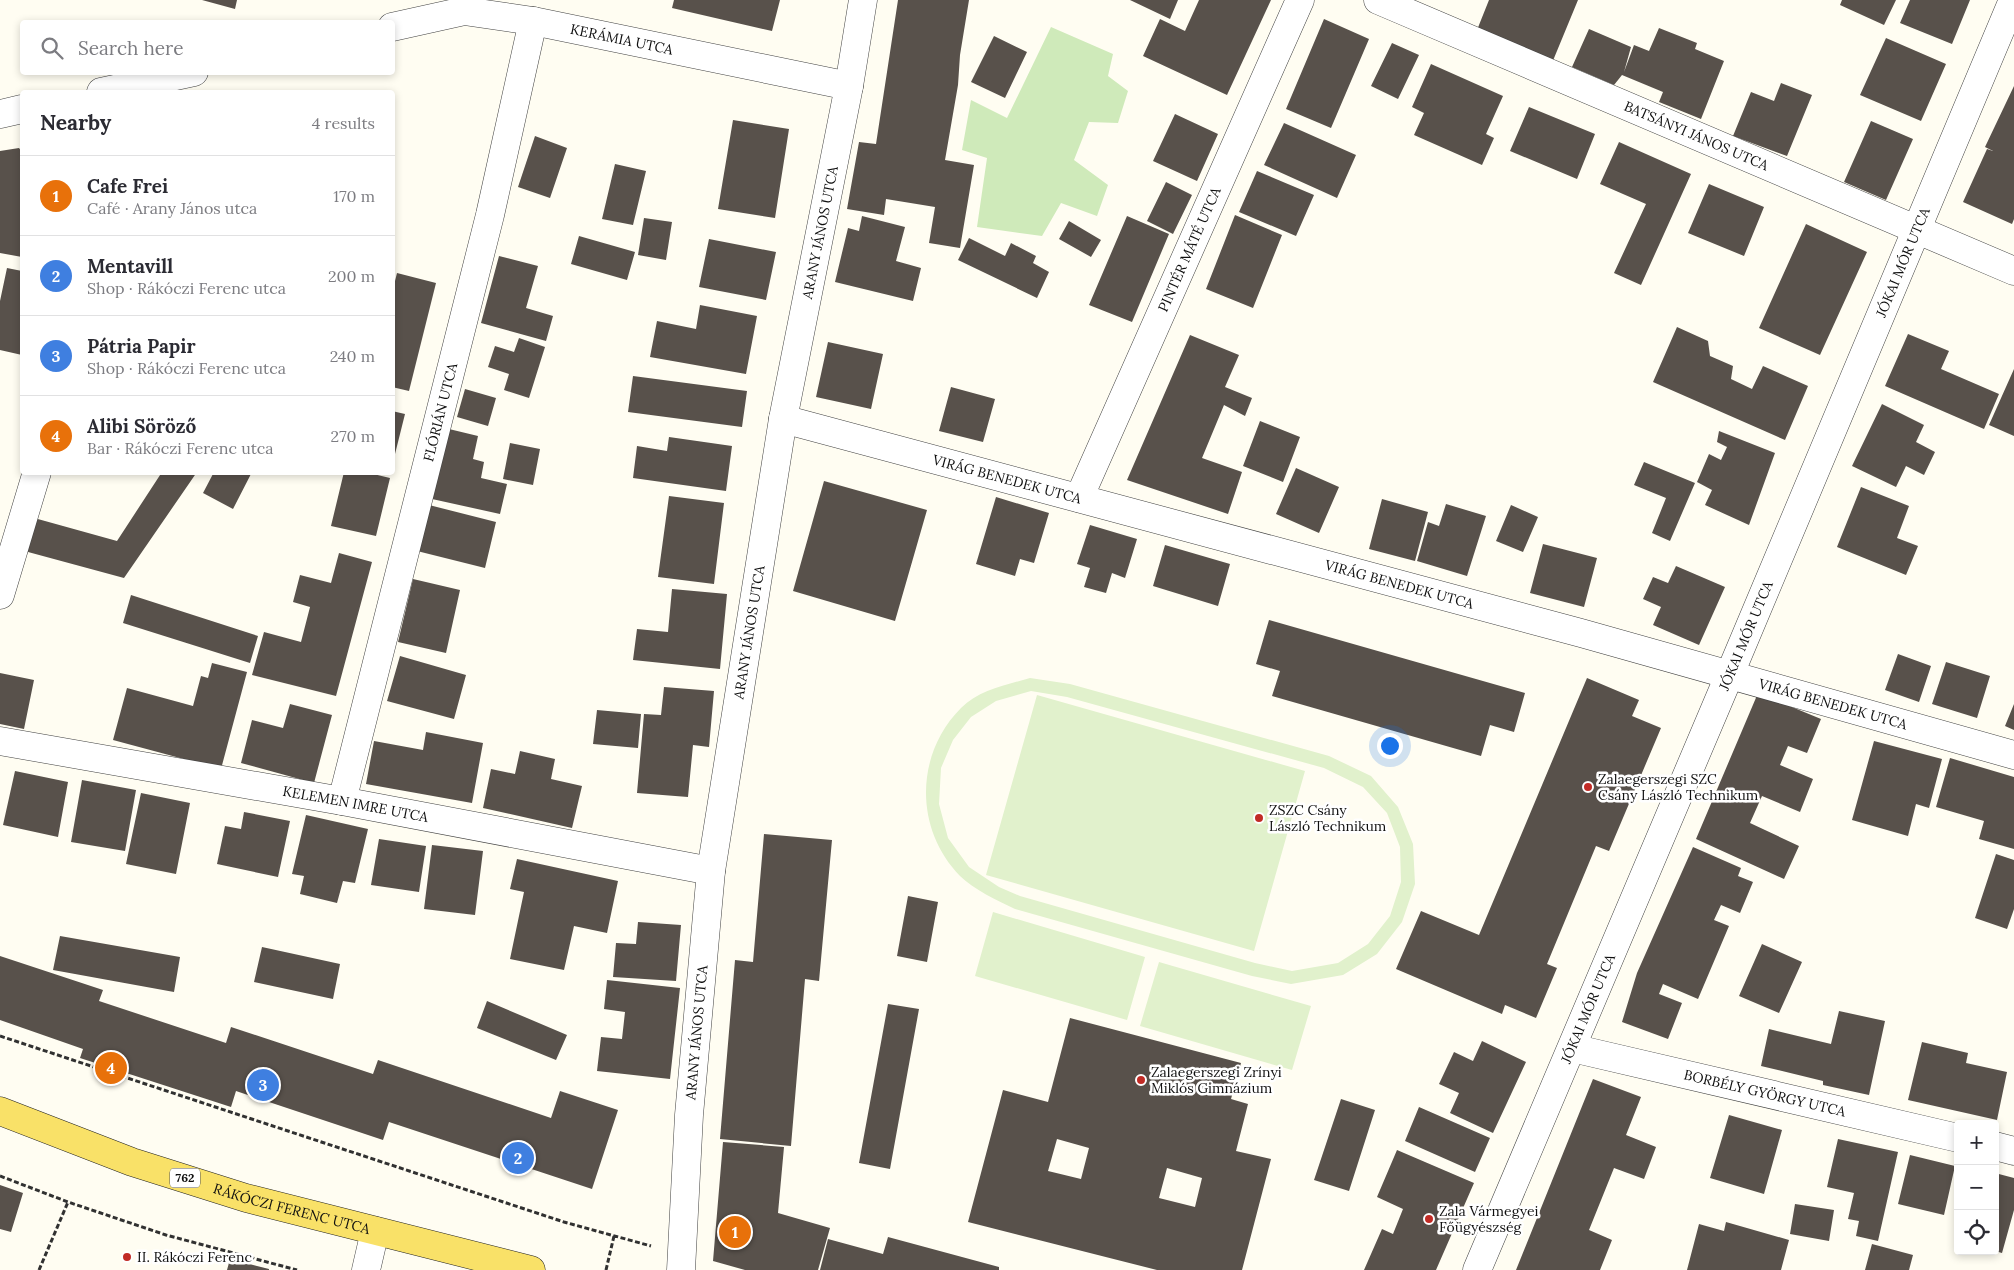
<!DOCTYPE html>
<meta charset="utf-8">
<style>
:root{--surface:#fff;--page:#f7f7f7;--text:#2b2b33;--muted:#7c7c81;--line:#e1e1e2;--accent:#c12b25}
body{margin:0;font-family:Lora,serif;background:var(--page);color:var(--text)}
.controls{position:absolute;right:15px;bottom:15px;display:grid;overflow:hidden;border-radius:5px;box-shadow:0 2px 8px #0003}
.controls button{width:45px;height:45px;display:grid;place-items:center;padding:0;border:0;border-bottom:1px solid var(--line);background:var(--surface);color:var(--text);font:25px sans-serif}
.you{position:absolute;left:1389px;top:745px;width:18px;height:18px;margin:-12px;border:4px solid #fff;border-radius:50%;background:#1a73e8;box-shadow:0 0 0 8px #1a73e833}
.badge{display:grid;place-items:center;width:32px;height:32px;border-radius:50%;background:var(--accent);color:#fff;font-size:16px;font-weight:700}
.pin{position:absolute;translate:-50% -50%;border:2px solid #fff;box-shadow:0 1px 5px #0006}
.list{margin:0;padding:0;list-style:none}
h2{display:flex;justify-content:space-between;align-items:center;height:65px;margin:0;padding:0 20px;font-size:21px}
h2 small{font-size:16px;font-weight:400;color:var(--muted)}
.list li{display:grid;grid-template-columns:32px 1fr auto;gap:15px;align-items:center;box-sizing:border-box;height:80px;padding:0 20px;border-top:1px solid var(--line)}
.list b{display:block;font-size:19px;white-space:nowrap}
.list p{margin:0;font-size:16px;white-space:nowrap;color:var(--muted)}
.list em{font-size:16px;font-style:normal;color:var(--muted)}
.icon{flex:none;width:28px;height:28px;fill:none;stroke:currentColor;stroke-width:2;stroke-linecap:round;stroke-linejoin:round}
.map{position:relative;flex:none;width:2014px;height:1270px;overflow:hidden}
.search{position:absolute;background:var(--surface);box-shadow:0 2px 8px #0003;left:20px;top:20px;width:375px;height:55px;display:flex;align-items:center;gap:12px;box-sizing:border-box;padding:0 18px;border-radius:5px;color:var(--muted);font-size:19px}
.panel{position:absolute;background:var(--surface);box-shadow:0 2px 8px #0003;left:20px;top:90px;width:375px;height:385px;border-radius:5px}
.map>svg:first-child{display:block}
.green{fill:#cfeaba}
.pitch{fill:#e1f1cc;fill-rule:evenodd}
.building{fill:#58514b;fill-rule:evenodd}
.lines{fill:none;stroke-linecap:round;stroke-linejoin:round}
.street-casing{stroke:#424242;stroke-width:29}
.primary-casing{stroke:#202020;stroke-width:29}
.path{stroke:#313131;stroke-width:3;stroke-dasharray:5 2.5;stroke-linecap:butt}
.street{stroke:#fff;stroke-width:28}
.primary{stroke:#f9e168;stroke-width:28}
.poi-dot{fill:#c12b25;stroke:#fff;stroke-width:2}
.labels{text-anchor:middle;stroke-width:5;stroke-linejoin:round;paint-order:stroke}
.shield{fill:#fff;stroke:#575757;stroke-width:1}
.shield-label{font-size:12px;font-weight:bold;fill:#0f0f0f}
.street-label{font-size:14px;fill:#0f0f0f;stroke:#fff}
.poi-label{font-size:14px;fill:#0f0f0f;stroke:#fff;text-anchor:start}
</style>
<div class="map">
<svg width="2014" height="1270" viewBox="0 0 2014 1270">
<rect width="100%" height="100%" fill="#fffdf2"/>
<path class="green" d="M 1051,27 L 1113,54 L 1108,76 L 1128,91 L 1118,123 L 1089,122 L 1074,160 L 1108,185 L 1097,216 L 1061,203 L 1042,236 L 977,227 L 987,158 L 962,150 L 971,100 L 1007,118 Z"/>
<path class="pitch" d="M 1030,678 L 1070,684 L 1329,756 L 1371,776 L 1398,807 L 1413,844 L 1415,884 L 1402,922 L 1377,954 L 1343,975 L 1291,984 L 1252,976 L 1015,909 C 998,901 973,889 960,876 C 914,829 915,754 961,708 C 979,690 1006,685 1030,678 ZM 1031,691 L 1067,697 L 1324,768 L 1363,787 L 1387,813 L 1400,847 L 1401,882 L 1390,916 L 1368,944 L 1338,963 L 1292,971 L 1255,963 L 1020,896 L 999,887 L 969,867 L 948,838 L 939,804 L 941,768 L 953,740 L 971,717 L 996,701 Z
M 1037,695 L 1305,771 L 1254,951 L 986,875 Z
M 993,912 L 1145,957 L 1127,1020 L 975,976 Z
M 1159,962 L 1311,1006 L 1292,1070 L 1140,1026 Z"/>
<path class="building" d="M 202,0 L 237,0 L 235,9 Z
M 674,0 L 780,0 L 772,31 L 672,8 Z
M 898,0 L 969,0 L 960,55 L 958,85 L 945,160 L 974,165 L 960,248 L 929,243 L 935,207 L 886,199 L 884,215 L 847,209 L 859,142 L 876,144 Z
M 1130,0 L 1178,0 L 1170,19 Z
M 1199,0 L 1271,0 L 1227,95 L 1143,56 L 1160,19 L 1185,31 Z
M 1489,0 L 1542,0 L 1538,10 L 1542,0 L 1578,0 L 1552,63 L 1477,30 Z
M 1842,0 L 1896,0 L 1884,25 L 1840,5 Z
M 1910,0 L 1970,0 L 1952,44 L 1900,23 Z
M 1324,19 L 1369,39 L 1331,128 L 1286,109 Z
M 1659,28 L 1697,43 L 1695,49 L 1724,61 L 1701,119 L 1659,102 L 1663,92 L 1622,75 L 1614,85 L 1572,67 L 1589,29 L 1631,47 L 1624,72 L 1634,45 L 1649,51 Z
M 994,36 L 1027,52 L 1005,98 L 971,82 Z
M 1886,38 L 1946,64 L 1921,121 L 1860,95 Z
M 1392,43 L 1419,55 L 1398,99 L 1371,86 Z
M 1431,64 L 1503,96 L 1486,134 L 1494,138 L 1482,165 L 1414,135 L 1424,113 L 1412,107 Z
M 1781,83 L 1812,95 L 1787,156 L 1733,136 L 1751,92 L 1774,101 Z
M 2014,86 L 2014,219 L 2012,224 L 1963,202 L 1987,149 L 1993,151 L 1985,147 Z
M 1529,107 L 1595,134 L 1577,179 L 1510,151 Z
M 1175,114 L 1218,134 L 1197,181 L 1153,161 Z
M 733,120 L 789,129 L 775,218 L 718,209 Z
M 1871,121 L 1913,139 L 1886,200 L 1844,182 Z
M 1284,123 L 1356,155 L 1337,198 L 1264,165 Z
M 535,136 L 567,148 L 550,198 L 518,187 Z
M 1619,142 L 1691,174 L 1641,285 L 1614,273 L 1646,204 L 1600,184 Z
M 19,148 L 22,152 L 22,257 L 0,253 L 0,151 Z
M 615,164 L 646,171 L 633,225 L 602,219 Z
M 1257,171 L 1314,195 L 1296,236 L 1239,212 Z
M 1166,182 L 1192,195 L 1173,234 L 1147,221 Z
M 1709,184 L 1764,207 L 1744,256 L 1688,233 Z
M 1235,215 L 1282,235 L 1253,308 L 1206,289 Z
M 862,216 L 905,227 L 896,261 L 921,268 L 913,301 L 835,282 L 848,228 L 859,231 Z
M 1127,216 L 1169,234 L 1132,322 L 1089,305 Z
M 644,218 L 672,222 L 666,260 L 638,255 Z
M 1069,221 L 1101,240 L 1091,257 L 1059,239 Z
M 1806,224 L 1867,252 L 1820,355 L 1759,328 Z
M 579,236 L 635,252 L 627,280 L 571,264 Z
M 969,238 L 1005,256 L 1011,243 L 1036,256 L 1033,263 L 1049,272 L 1037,298 L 958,260 Z
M 709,239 L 776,252 L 766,300 L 699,287 Z
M 499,256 L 538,266 L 526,308 L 553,316 L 546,341 L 481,323 Z
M 7,268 L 22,271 L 22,355 L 0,350 L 0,301 Z
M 397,273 L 436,283 L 409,391 L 392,387 L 392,293 Z
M 700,305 L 757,316 L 746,374 L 650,357 L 657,321 L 696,329 Z
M 1677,327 L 1708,341 L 1710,356 L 1733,366 L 1731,379 L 1752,389 L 1763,366 L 1808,386 L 1785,440 L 1653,382 Z
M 1908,334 L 1949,351 L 1941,369 L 1999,394 L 1984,429 L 1885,386 Z
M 1190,335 L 1239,355 L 1225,387 L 1252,398 L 1245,416 L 1224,405 L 1202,458 L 1242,472 L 1228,514 L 1127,480 Z
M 519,338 L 545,347 L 529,398 L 504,390 L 509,374 L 488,367 L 495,346 L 514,352 Z
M 828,342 L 883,354 L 871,409 L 816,397 Z
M 2014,369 L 2014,436 L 1989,425 Z
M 633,376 L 747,391 L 742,427 L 628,412 Z
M 951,387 L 995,399 L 983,442 L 939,431 Z
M 465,389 L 496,398 L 488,426 L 457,417 Z
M 1882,404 L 1924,425 L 1916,442 L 1935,452 L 1924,475 L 1906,466 L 1896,487 L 1852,466 Z
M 392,411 L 405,414 L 393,462 L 392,462 Z
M 1260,421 L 1300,437 L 1283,482 L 1243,466 Z
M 449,429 L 478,436 L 473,459 L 484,462 L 481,478 L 507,484 L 500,514 L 432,499 Z
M 1719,431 L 1775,453 L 1749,525 L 1705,505 L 1712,490 L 1697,482 L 1709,454 L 1721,460 L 1727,447 L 1717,442 Z
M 669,437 L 732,446 L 726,491 L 633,478 L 637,446 L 667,451 Z
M 510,443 L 540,449 L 533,485 L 503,479 Z
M 1644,462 L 1695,483 L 1670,541 L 1652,533 L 1666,498 L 1634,485 Z
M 1296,468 L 1339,487 L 1319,533 L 1276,514 Z
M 162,472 L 197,472 L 124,578 L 17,549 L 27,516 L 117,541 Z
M 214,472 L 252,472 L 233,509 L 203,493 Z
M 344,472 L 365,472 L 390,478 L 376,536 L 331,526 Z
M 824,481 L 927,510 L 895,621 L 793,591 Z
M 1861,487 L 1909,506 L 1897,538 L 1918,546 L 1906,575 L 1837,547 Z
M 669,496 L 724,503 L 714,584 L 658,577 Z
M 996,497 L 1049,513 L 1034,563 L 1020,559 L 1015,576 L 976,564 Z
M 1382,499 L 1428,512 L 1415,561 L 1369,549 Z
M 1446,504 L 1486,516 L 1467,576 L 1417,561 L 1428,522 L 1439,526 Z
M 429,505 L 496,522 L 485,568 L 417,551 Z
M 1511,505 L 1538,517 L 1523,552 L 1496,541 Z
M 1090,525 L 1137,539 L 1125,578 L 1112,573 L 1106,593 L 1084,587 L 1090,568 L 1077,564 Z
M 1543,544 L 1597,558 L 1584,607 L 1530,593 Z
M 1165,545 L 1230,564 L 1218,606 L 1153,586 Z
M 339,553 L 372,562 L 336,696 L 252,675 L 264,632 L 301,642 L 310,607 L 293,602 L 300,575 L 331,583 Z
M 1676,566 L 1725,587 L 1699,645 L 1653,625 L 1661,607 L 1643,599 L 1653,577 L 1668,583 Z
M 413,579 L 460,590 L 446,653 L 398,642 Z
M 672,589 L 727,594 L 720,669 L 633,660 L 637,629 L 668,632 Z
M 131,595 L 258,636 L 250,663 L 123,623 Z
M 1269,620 L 1525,693 L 1514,732 L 1490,725 L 1481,756 L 1272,696 L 1280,671 L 1256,664 Z
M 1898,654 L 1931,666 L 1919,702 L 1885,690 Z
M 400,656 L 466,675 L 454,719 L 387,701 Z
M 1946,662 L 1990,676 L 1977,718 L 1932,704 Z
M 212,663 L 247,672 L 221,769 L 113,740 L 127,688 L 193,706 L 201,676 L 208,678 Z
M 0,673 L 34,680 L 24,729 L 0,724 Z
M 1587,678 L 1639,700 L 1632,716 L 1661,728 L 1609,851 L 1596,846 L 1547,964 L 1557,968 L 1536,1018 L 1505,1005 L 1502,1014 L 1396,969 L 1421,911 L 1479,935 Z
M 664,687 L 714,691 L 709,747 L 693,745 L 688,797 L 637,793 L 644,714 L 661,715 Z
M 1758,693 L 1821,719 L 1807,753 L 1788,746 L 1780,765 L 1813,779 L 1800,812 L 1762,796 L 1750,823 L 1799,846 L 1784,879 L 1696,839 Z
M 290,704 L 332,715 L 314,783 L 241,763 L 252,720 L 283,728 Z
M 2014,704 L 2014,730 L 2005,726 Z
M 597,710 L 641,714 L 638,748 L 593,744 Z
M 426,732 L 483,743 L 472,803 L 366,784 L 374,741 L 423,750 Z
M 1874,741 L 1942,759 L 1929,808 L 1916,804 L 1908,836 L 1852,820 Z
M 520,751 L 555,759 L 551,779 L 582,786 L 572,828 L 483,808 L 491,769 L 515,774 Z
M 1950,758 L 2014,777 L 2014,849 L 1979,839 L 1984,821 L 1936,807 Z
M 15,771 L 68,782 L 58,837 L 3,825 Z
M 82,780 L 136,790 L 125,851 L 71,842 Z
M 141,793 L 190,803 L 176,874 L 126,864 Z
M 244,812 L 290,821 L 278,877 L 217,864 L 225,826 L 241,829 Z
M 306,815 L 368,829 L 355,883 L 343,881 L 337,903 L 300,894 L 304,876 L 292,874 Z
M 764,834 L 832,840 L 819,981 L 805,979 L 791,1146 L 720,1139 L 735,960 L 753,962 Z
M 379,839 L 426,846 L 419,892 L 371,885 Z
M 432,845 L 483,851 L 475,915 L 424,909 Z
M 1693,847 L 1741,868 L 1738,876 L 1753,882 L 1740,913 L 1721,905 L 1714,920 L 1729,926 L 1698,999 L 1663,984 L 1659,994 L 1682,1003 L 1668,1039 L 1622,1022 L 1637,973 Z
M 1996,854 L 2014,860 L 2014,909 L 2007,929 L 1975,918 Z
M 517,859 L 618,881 L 607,933 L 574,926 L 564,970 L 510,959 L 524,892 L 510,889 Z
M 908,896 L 938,902 L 927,962 L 897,956 Z
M 638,922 L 681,925 L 676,981 L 613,977 L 616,943 L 636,944 Z
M 60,936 L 180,957 L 174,992 L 53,970 Z
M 1762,944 L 1802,962 L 1779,1013 L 1739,996 Z
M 262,947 L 340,964 L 333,999 L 254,982 Z
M 0,956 L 103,990 L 99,1001 L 226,1043 L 231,1027 L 373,1074 L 378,1060 L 551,1118 L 560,1091 L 618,1110 L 592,1189 L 389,1122 L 383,1140 L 236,1091 L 231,1107 L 80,1058 L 83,1049 L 0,1020 Z
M 607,980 L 680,988 L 670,1079 L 597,1071 L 601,1037 L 622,1039 L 625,1012 L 604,1009 Z
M 487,1001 L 567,1035 L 556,1060 L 477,1028 Z
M 888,1004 L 919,1009 L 890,1169 L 859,1163 Z
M 1839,1011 L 1885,1021 L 1869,1095 L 1823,1085 L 1823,1081 L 1761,1066 L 1769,1029 L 1831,1044 Z
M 1070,1018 L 1241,1063 L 1231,1099 L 1248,1104 L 1236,1151 L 1271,1159 L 1242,1270 L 1157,1270 L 968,1222 L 1003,1090 L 1048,1102 ZM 1057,1139 L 1089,1148 L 1081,1179 L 1048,1171 ZM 1167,1168 L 1202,1178 L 1195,1207 L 1159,1198 Z
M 1482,1041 L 1526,1062 L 1493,1133 L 1450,1113 L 1459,1093 L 1439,1084 L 1454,1052 L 1473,1061 Z
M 1922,1042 L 1968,1053 L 1966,1063 L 2007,1072 L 1997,1120 L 1908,1100 Z
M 1593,1079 L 1641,1097 L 1626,1135 L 1656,1147 L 1644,1179 L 1614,1168 L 1589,1230 L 1612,1240 L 1600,1270 L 1516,1270 Z
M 1341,1099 L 1375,1110 L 1349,1191 L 1314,1180 Z
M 1419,1107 L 1490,1138 L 1475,1172 L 1405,1141 Z
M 1729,1115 L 1782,1130 L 1764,1194 L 1710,1178 Z
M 1838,1139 L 1898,1152 L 1878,1241 L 1856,1236 L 1859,1221 L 1848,1219 L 1854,1193 L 1827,1187 Z
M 723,1142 L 784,1147 L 778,1213 L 830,1228 L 818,1270 L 745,1270 L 713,1261 Z
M 1397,1150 L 1474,1183 L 1436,1270 L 1364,1270 L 1382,1229 L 1393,1234 L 1403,1209 L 1377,1197 Z
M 1910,1155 L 1955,1166 L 1944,1215 L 1898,1204 Z
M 1995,1173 L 2014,1178 L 2014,1210 L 2002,1253 L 1995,1251 Z
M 0,1185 L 23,1193 L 11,1232 L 0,1229 Z
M 1795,1204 L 1834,1210 L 1829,1241 L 1790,1234 Z
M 1726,1222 L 1789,1240 L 1781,1270 L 1687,1270 L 1699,1224 L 1724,1231 Z
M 888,1237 L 999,1267 L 999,1270 L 820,1270 L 828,1239 L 883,1254 Z
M 1872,1244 L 1913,1255 L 1909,1270 L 1865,1270 Z
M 230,1259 L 269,1269 L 269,1270 L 227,1270 Z"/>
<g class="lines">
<defs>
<g id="street">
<path id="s1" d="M 1378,0 L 2014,271"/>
<path id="s2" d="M 392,27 L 464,11 L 533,21 L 849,86"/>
<path d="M 101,92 L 194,72"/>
<path d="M 0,114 L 22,109"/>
<path id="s3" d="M 783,419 L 1581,633 L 2014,755"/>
<path id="s4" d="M 1079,498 L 1300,0"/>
<path d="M 0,595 L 37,472"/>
<path id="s5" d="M 0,741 L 342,801 L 711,871"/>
<path id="s6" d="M 342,801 L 490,215 L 533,21"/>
<path id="s7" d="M 1572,1048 L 1958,1138"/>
<path d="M 1995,1146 L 2014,1151"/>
<path d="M 366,1270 L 375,1231"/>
<path id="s8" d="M 681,1270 L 689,1115 L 711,871 L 783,419 L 849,86 L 863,0"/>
<path id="s9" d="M 1477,1270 L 1729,676 L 2013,0"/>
</g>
<g id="primary">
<path id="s10" d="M 0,1111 L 132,1162 L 246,1198 L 531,1270"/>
</g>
</defs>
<use href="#street" class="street-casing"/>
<use href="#primary" class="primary-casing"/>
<path class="path" d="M 0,1036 L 564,1222 L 651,1246
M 0,1176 L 68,1202 L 166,1235 L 297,1270
M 39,1270 L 68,1202
M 606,1270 L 614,1236"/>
<use href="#street" class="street"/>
<use href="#primary" class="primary"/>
</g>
<g class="poi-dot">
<circle cx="1588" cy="787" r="5"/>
<circle cx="1259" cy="818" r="5"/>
<circle cx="1141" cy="1080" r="5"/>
<circle cx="1429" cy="1219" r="5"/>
<circle cx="127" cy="1257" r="5"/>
</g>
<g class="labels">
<rect class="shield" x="170" y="1168.5" width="30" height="19" rx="4"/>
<g class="shield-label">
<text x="185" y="1182">762</text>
</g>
<g class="street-label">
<text dy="5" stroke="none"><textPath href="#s2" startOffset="234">KERÁMIA UTCA</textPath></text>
<text dy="5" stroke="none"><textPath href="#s1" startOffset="346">BATSÁNYI JÁNOS UTCA</textPath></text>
<text dy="5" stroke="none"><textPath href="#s8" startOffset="1048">ARANY JÁNOS UTCA</textPath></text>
<text dy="5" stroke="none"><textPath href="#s4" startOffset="272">PINTÉR MÁTÉ UTCA</textPath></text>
<text dy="5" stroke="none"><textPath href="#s9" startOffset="1094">JÓKAI MÓR UTCA</textPath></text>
<text dy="5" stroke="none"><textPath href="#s6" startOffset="401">FLÓRIÁN UTCA</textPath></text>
<text dy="5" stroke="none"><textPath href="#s3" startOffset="232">VIRÁG BENEDEK UTCA</textPath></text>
<text dy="5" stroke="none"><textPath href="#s3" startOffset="638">VIRÁG BENEDEK UTCA</textPath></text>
<text dy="5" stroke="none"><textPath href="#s8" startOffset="642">ARANY JÁNOS UTCA</textPath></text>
<text dy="5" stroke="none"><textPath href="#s9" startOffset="689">JÓKAI MÓR UTCA</textPath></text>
<text dy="5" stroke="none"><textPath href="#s3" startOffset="1088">VIRÁG BENEDEK UTCA</textPath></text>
<text dy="5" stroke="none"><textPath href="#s5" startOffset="361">KELEMEN IMRE UTCA</textPath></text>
<text dy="5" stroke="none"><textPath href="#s9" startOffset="284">JÓKAI MÓR UTCA</textPath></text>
<text dy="5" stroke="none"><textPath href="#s8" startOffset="238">ARANY JÁNOS UTCA</textPath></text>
<text dy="5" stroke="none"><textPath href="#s7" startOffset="198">BORBÉLY GYÖRGY UTCA</textPath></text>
<text dy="5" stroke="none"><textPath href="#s10" startOffset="308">RÁKÓCZI FERENC UTCA</textPath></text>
</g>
<g class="poi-label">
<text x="1598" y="784">Zalaegerszegi SZC<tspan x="1598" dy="16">Csány László Technikum</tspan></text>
<text x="1269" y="815">ZSZC Csány<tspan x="1269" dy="16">László Technikum</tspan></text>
<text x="1151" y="1077">Zalaegerszegi Zrínyi<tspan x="1151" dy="16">Miklós Gimnázium</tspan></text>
<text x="1439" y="1216">Zala Vármegyei<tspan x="1439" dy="16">Főügyészség</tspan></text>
<text x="137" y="1262">II. Rákóczi Ferenc</text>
</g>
</g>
</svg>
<div class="controls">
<button>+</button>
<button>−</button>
<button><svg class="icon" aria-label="locate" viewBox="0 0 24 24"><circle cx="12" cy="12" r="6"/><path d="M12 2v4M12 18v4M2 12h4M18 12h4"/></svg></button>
</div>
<div class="you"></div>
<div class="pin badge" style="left:735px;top:1232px;background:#e8710a">1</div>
<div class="pin badge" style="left:518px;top:1158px;background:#3f7fe0">2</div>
<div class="pin badge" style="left:263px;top:1085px;background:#3f7fe0">3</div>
<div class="pin badge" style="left:111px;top:1068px;background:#e8710a">4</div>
<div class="search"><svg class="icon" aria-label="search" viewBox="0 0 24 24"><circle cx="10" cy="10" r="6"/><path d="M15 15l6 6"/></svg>Search here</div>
<section class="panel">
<h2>Nearby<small>4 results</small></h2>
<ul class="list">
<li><span class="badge" style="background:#e8710a">1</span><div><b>Cafe Frei</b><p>Café · Arany János utca</p></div><em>170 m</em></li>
<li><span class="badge" style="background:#3f7fe0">2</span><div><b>Mentavill</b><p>Shop · Rákóczi Ferenc utca</p></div><em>200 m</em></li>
<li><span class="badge" style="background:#3f7fe0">3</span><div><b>Pátria Papir</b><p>Shop · Rákóczi Ferenc utca</p></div><em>240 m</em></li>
<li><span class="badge" style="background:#e8710a">4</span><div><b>Alibi Söröző</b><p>Bar · Rákóczi Ferenc utca</p></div><em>270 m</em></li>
</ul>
</section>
</div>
